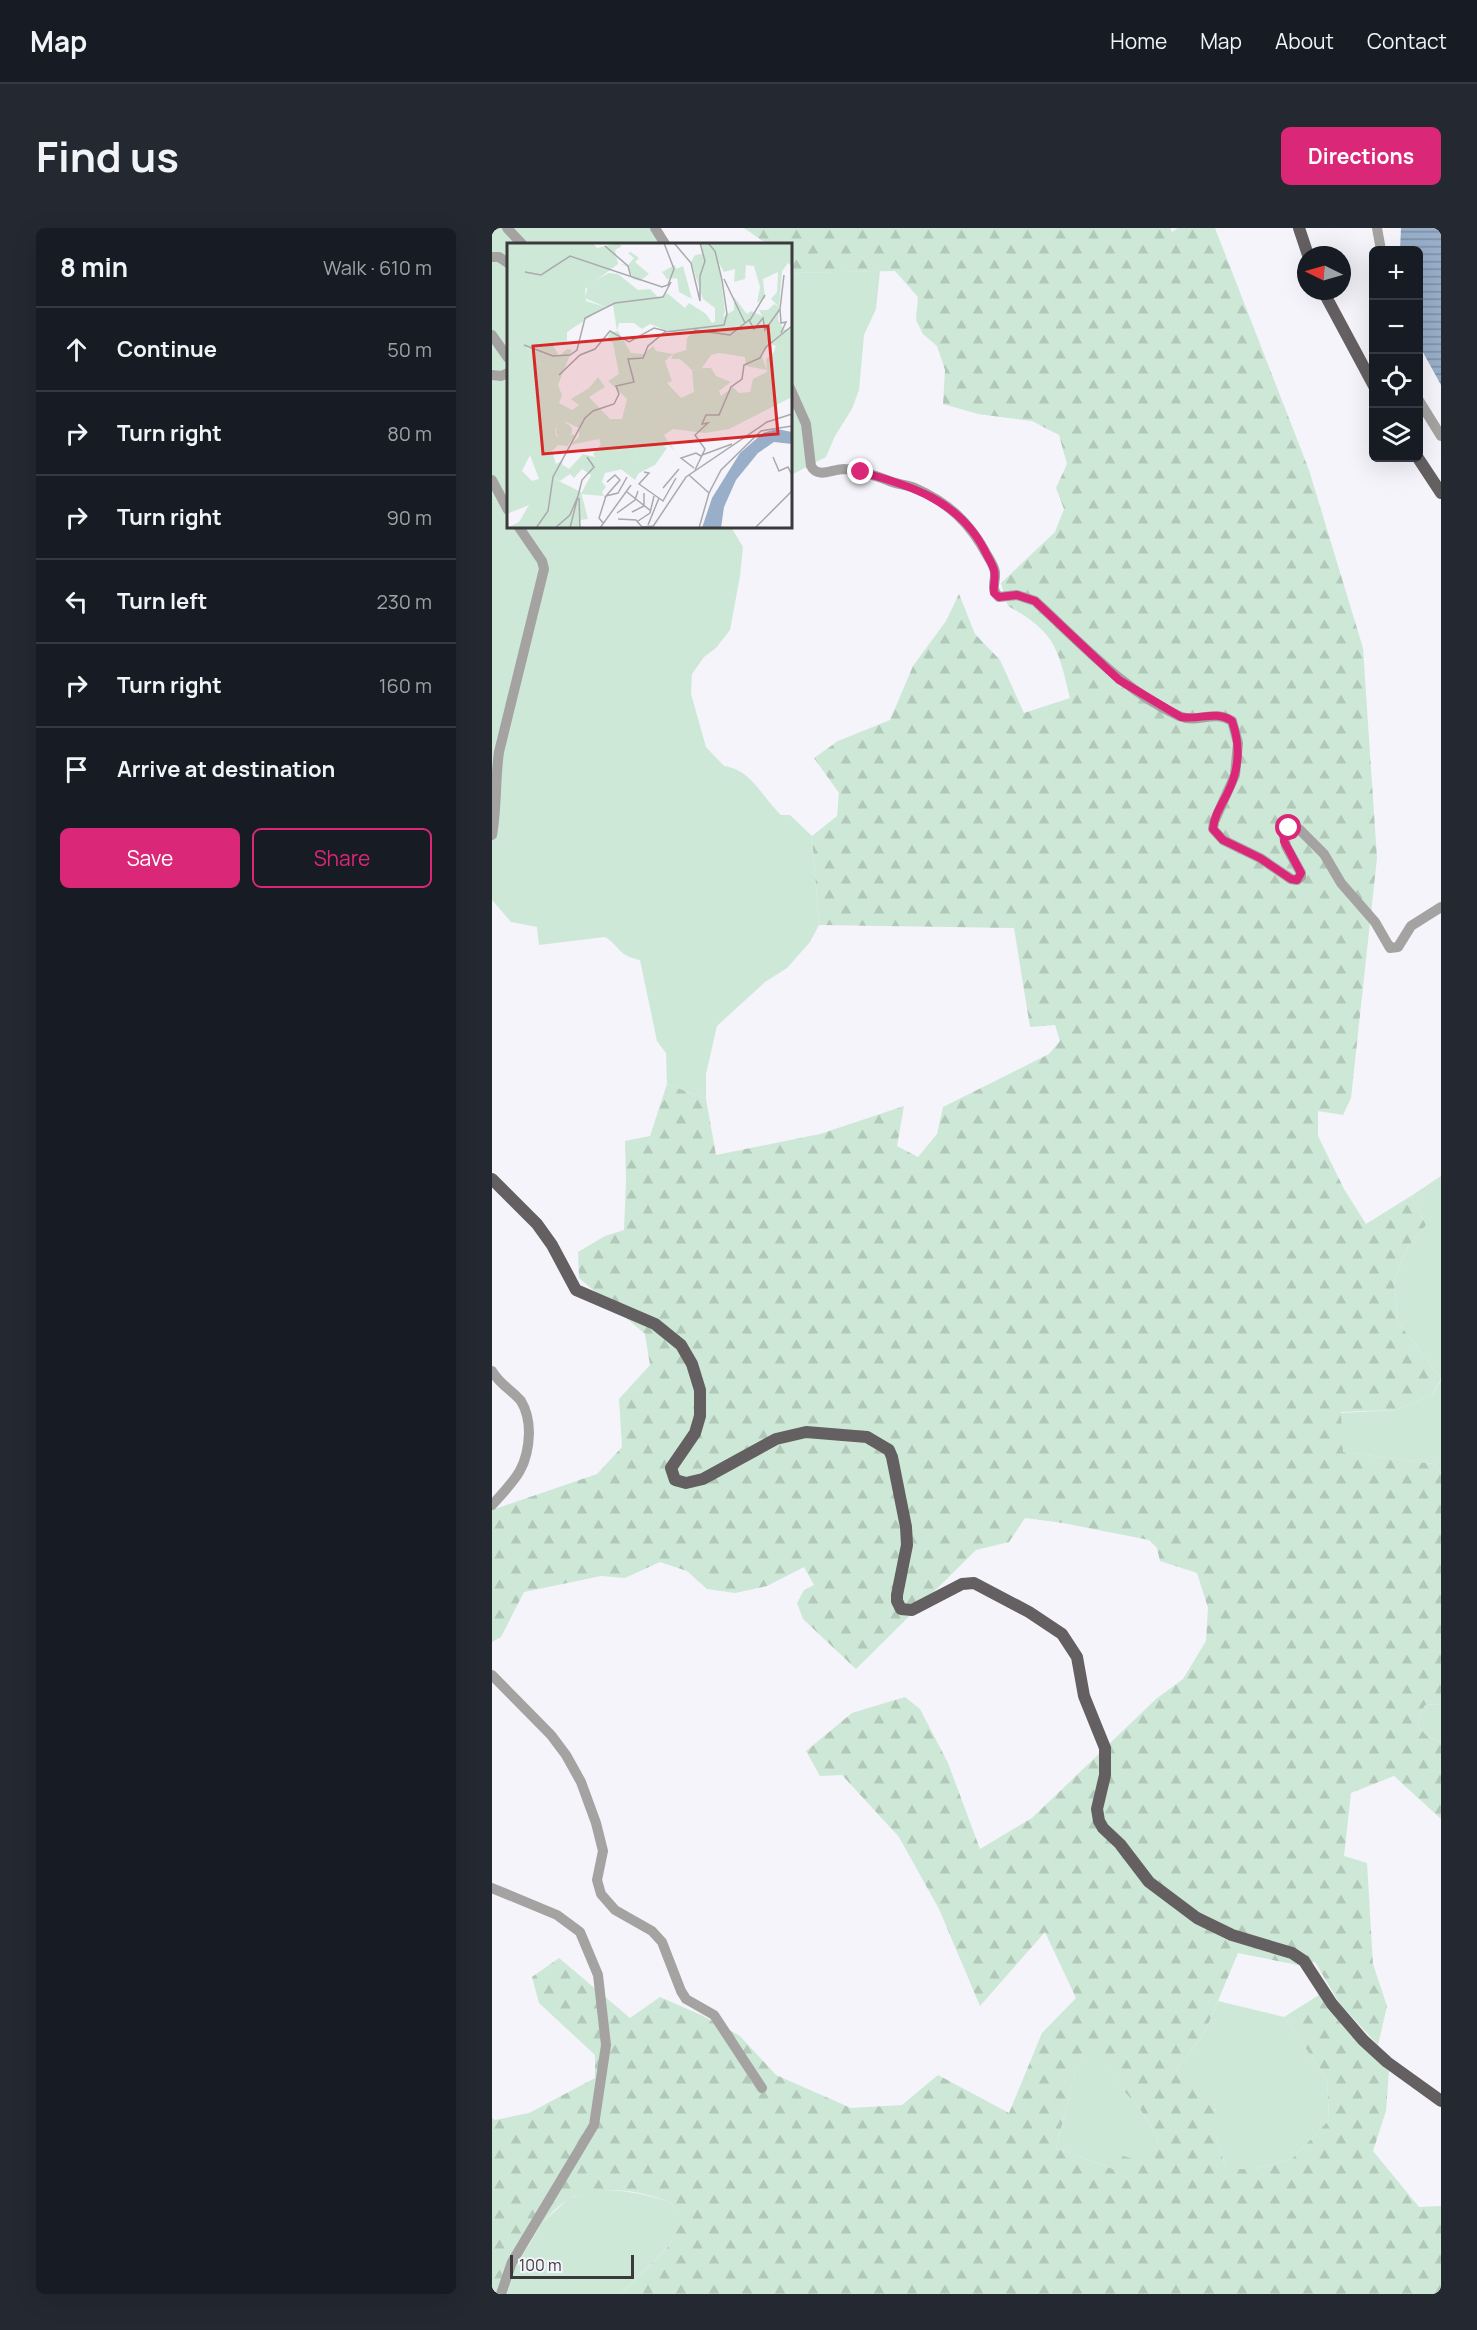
<!DOCTYPE html>
<meta charset="utf-8">
<style>
:root{--surface:#171b24;--page:#242831;--text:#f1f3f6;--muted:#9ea1a6;--line:#363941;--accent:#db2777}
body{margin:0;font-family:Manrope,sans-serif;background:var(--page);color:var(--text)}
.controls{position:absolute;right:18px;top:18px;display:grid;overflow:hidden;border-radius:9px;box-shadow:0 6px 24px #0002}
.controls button{width:54px;height:54px;display:grid;place-items:center;padding:0;border:0;border-bottom:2px solid var(--line);background:var(--surface);color:var(--text);font:30px sans-serif}
.compass{position:absolute;left:805px;top:18px;width:54px;height:54px;border-radius:50%;background:var(--surface);box-shadow:0 6px 24px #0002;rotate:275deg}
.scale{position:absolute;left:18px;bottom:15px;width:124px;box-sizing:border-box;padding-left:6px;border:3px solid #3a3a3d;border-top:0;font-size:16px;line-height:21px;white-space:nowrap;color:#3a3a3d;-webkit-text-stroke:4px #f4f4fa;paint-order:stroke}
.stop{position:absolute;width:18px;height:18px;margin:-14px;border:4px solid #db2777;border-radius:50%;background:#fff}
.stop.end{background:#db2777;border-color:#fff;box-shadow:0 2px 6px #0008}
.list{margin:0;padding:0;list-style:none}
h2{display:flex;justify-content:space-between;align-items:center;height:78px;margin:0;padding:0 24px;font-size:26px}
h2 small{font-size:20px;font-weight:400;color:var(--muted)}
.list li{display:grid;grid-template-columns:39px 1fr auto;gap:18px;align-items:center;box-sizing:border-box;height:84px;padding:0 24px;border-top:2px solid var(--line)}
.list b{display:block;font-size:22px;white-space:nowrap}
.list em{font-size:20px;font-style:normal;color:var(--muted)}
.actions{display:flex;gap:12px;padding:18px 24px}
.actions a{flex:1;padding:14px 0;border:2px solid var(--accent);border-radius:9px;text-align:center;font-size:21px;color:var(--accent)}
.actions .main{background:var(--accent);color:#fff}
.icon{flex:none;width:33px;height:33px;fill:none;stroke:currentColor;stroke-width:2;stroke-linecap:round;stroke-linejoin:round}
.map{position:relative;flex:none;width:949px;height:2066px;overflow:hidden;border-radius:9px}
header{display:flex;align-items:center;gap:36px;box-sizing:border-box;height:84px;padding:0 30px;background:var(--surface);border-bottom:2px solid var(--line)}
header strong{font-size:28px}
nav{display:flex;gap:33px;margin-inline-start:auto;font-size:21px}
.intro{display:flex;align-items:center;justify-content:space-between;box-sizing:border-box;height:144px;padding:0 36px}
h1{margin:0;font-size:42px}
.button{padding:15px 27px;border-radius:9px;background:var(--accent);color:#fff;font-size:21px;font-weight:700}
main{display:flex;gap:36px;padding:0 36px}
aside{flex:1;background:var(--surface);border-radius:9px;box-shadow:0 6px 24px #0002}
.map>svg:first-child{display:block}
.green{fill:#cee8d7}
.forest{fill:url(#forest-firs);fill-rule:evenodd}
.water{fill:url(#water-rules)}
.lines{fill:none;stroke-linecap:round;stroke-linejoin:round}
.minor{stroke:#a5a2a2;stroke-width:10}
.major{stroke:#645f60;stroke-width:12}
.route{stroke:#db2777;stroke-width:8}
.inset-road{fill:none;stroke:#aaaaae;stroke-width:1.5}
.view{fill:#d62828;fill-opacity:0.15;stroke:#d62828;stroke-width:3}
.inset-edge{fill:none;stroke:#3a3a3d;stroke-width:3}
</style>
<header>
<strong>Map</strong>
<nav><a>Home</a><a>Map</a><a>About</a><a>Contact</a></nav>
</header>
<div class="intro"><h1>Find us</h1><a class="button">Directions</a></div>
<main>
<aside>
<h2>8 min<small>Walk · 610 m</small></h2>
<ul class="list">
<li><svg class="icon" aria-label="ahead" viewBox="0 0 24 24"><path d="M12 20V5M6 11l6-6 6 6"/></svg><div><b>Continue</b></div><em>50 m</em></li>
<li><svg class="icon" aria-label="right" viewBox="0 0 24 24"><path d="M7 20v-9h11M14 6l5 5-5 5"/></svg><div><b>Turn right</b></div><em>80 m</em></li>
<li><svg class="icon" aria-label="right" viewBox="0 0 24 24"><path d="M7 20v-9h11M14 6l5 5-5 5"/></svg><div><b>Turn right</b></div><em>90 m</em></li>
<li><svg class="icon" aria-label="left" viewBox="0 0 24 24"><path d="M17 20v-9H6M10 6l-5 5 5 5"/></svg><div><b>Turn left</b></div><em>230 m</em></li>
<li><svg class="icon" aria-label="right" viewBox="0 0 24 24"><path d="M7 20v-9h11M14 6l5 5-5 5"/></svg><div><b>Turn right</b></div><em>160 m</em></li>
<li><svg class="icon" aria-label="arrive" viewBox="0 0 24 24"><path d="M6 21V4h12l-3 4 3 4H6"/></svg><div><b>Arrive at destination</b></div></li>
</ul>
<div class="actions"><a class="main">Save</a><a>Share</a></div>
</aside>
<div class="map">
<svg width="949" height="2066" viewBox="0 0 949 2066">
<defs>
<pattern id="forest-firs" width="22" height="20" patternUnits="userSpaceOnUse" patternTransform="scale(1.5)"><rect width="22" height="20" fill="#cee8d7"/><path d="M5 1l3.5 6h-7zM16 11l3.5 6h-7z" fill="#b2c8b9"/></pattern>
<pattern id="water-rules" width="6" height="5" patternUnits="userSpaceOnUse" patternTransform="scale(1.5)"><rect width="6" height="5" fill="#98aec9"/><path d="M0 2.5h6" fill="none" stroke="#7d8fa4"/></pattern>
</defs>
<rect width="100%" height="100%" fill="#f4f4fa"/>
<path class="green" d="M 0,0 L 159,0 L 169,16 L 16,16 L 16,298 L 239,299 L 251,319 L 248,348 L 238,402 L 224,420 L 212,429 L 200,446 L 199,466 L 214,519 L 232,538 C 260,542 270,569 289,587 L 298,587 L 320,608 L 327,697 L 318,714 L 295,740 L 273,754 L 225,798 L 214,846 L 214,871 L 175,856 L 174,825 L 165,813 L 148,732 C 125,727 129,719 113,709 L 47,717 L 45,699 L 19,694 L 0,672 Z
M 388,43 L 384,81 L 372,107 L 367,162 L 360,181 L 343,208 L 334,229 L 299,247 L 299,45 Z
M 949,948 L 949,1151 L 906,1094 L 902,1054 L 915,1020 L 934,997 L 919,968 Z
M 949,1152 L 949,1245 L 942,1236 L 850,1224 L 848,1185 L 904,1182 L 940,1167 Z
M 949,1476 L 949,1515 L 934,1507 L 925,1496 L 933,1477 Z
M 726,1773 L 792,1789 L 835,1851 L 837,1892 L 800,1931 L 763,1941 L 734,1941 L 724,1909 L 724,1882 L 685,1841 L 712,1806 Z
M 595,1820 L 648,1881 L 666,1910 L 663,1937 L 621,1941 L 564,1920 L 583,1845 Z
M 107,1962 C 133,1962 155,1966 180,1975 L 188,1993 L 177,2018 L 129,2066 L 15,2066 L 26,2035 L 50,1995 L 77,1970 Z"/>
<path class="forest" d="M 252,0 L 678,0 L 680,4 L 686,0 L 723,0 L 817,242 L 871,420 L 885,630 L 859,870 L 851,887 L 826,883 L 826,908 L 852,961 L 874,996 L 919,968 L 934,997 L 915,1020 L 902,1054 L 906,1094 L 949,1151 L 940,1167 L 904,1182 L 849,1184 L 851,1224 L 942,1236 L 949,1245 L 949,1476 L 933,1477 L 925,1496 L 934,1507 L 949,1515 L 949,1591 L 902,1548 L 859,1565 L 852,1628 L 875,1635 L 881,1736 L 895,1778 L 886,1817 L 848,1776 L 823,1734 L 806,1737 L 746,1725 L 712,1806 L 685,1841 L 707,1855 L 724,1883 L 724,1909 L 734,1941 L 763,1941 L 800,1931 L 837,1892 L 835,1851 L 792,1789 L 827,1767 L 836,1781 L 897,1843 L 894,1883 L 881,1923 L 927,1979 L 949,1978 L 949,2066 L 129,2066 L 177,2018 L 187,1993 L 180,1975 C 151,1964 124,1958 94,1966 C 89,1967 81,1968 77,1971 C 45,1990 27,2033 15,2066 L 0,2066 L 0,1890 L 3,1892 L 37,1885 L 103,1850 L 103,1827 L 47,1775 L 40,1749 L 67,1730 L 138,1790 L 168,1769 L 209,1787 L 248,1808 L 284,1847 L 359,1880 L 410,1877 L 446,1847 L 517,1885 L 550,1805 L 584,1770 L 553,1704 L 488,1778 L 447,1681 L 407,1609 L 350,1547 L 328,1548 L 314,1523 L 360,1485 L 413,1469 L 428,1481 L 456,1535 L 488,1621 L 540,1590 L 664,1471 L 691,1451 L 714,1413 L 716,1380 L 705,1345 L 668,1333 L 665,1320 L 657,1312 L 571,1295 L 533,1290 L 517,1314 L 484,1322 L 364,1441 L 311,1391 L 305,1375 L 312,1362 L 322,1357 L 312,1339 L 275,1358 L 243,1365 L 215,1361 L 195,1343 L 168,1334 L 133,1350 L 109,1348 L 32,1364 L 9,1409 L 0,1414 L 0,1282 L 105,1246 L 130,1219 L 127,1171 L 158,1137 L 153,1106 L 87,1050 L 86,1024 L 113,1008 L 132,1002 L 134,952 L 133,913 L 158,908 L 175,856 L 214,871 L 224,927 L 328,906 L 412,878 L 405,918 L 426,929 L 445,906 L 451,879 L 557,826 L 568,813 L 563,797 L 538,799 L 522,700 L 327,697 L 320,608 L 345,588 L 347,565 L 322,530 L 346,513 L 398,492 L 421,438 L 454,393 L 467,366 L 483,406 L 508,432 L 532,485 L 578,470 C 566,420 563,404 516,378 L 509,355 L 563,304 L 572,281 L 564,260 L 575,236 L 567,207 L 540,193 L 486,186 L 451,176 L 453,142 L 445,118 L 431,106 L 424,92 L 426,69 L 403,43 L 299,45 L 298,16 L 275,16 ZM 595,1821 L 648,1881 L 666,1910 L 662,1937 L 628,1927 L 621,1941 L 564,1920 L 583,1845 Z"/>
<path class="water" d="M 909,0 L 949,0 L 949,157 L 927,117 L 926,22 L 908,22 Z"/>
<g class="lines">
<path class="minor" d="M 15,0 L 30,16
M 163,0 L 173,16
M 885,0 L 889,22
M 0,29 L 7,29 L 16,35
M 0,107 L 16,130
M 0,147 L 9,148 L 16,145
M 298,160 L 314,196 L 319,238 C 326,251 340,241 352,241 C 368,242 385,248 400,254 C 408,257 416,257 423,260 C 457,275 478,295 495,327 C 498,332 502,338 503,344 C 504,354 498,361 507,369 L 525,367 L 543,373 C 587,413 633,464 687,488 C 706,496 722,481 740,493 L 746,515 L 743,547 L 722,594 L 721,601 L 731,612 L 768,630 L 799,651 L 805,652 L 809,649 L 809,645 L 794,618 L 792,608 L 797,600 L 807,601 L 832,626 L 849,655 L 883,694 L 898,720 L 906,719 L 919,698 L 949,679
M 926,171 L 949,208
M 0,252 L 16,282
M 0,607 C 5,580 3,552 7,524 L 52,341 L 50,333 L 26,298
M 0,1143 C 8,1157 20,1162 29,1173 C 35,1183 37,1193 37,1205 C 36,1240 23,1252 0,1277
M 0,1447 L 59,1507 L 74,1527 L 89,1554 L 104,1595 L 111,1623 L 105,1652 L 109,1666 L 123,1682 L 160,1703 L 170,1714 L 189,1763 L 194,1771 L 222,1787 L 270,1860
M 0,1660 L 65,1687 L 88,1704 L 106,1747 L 114,1817 L 102,1897 L 20,2034 L 9,2066"/>
<path class="major" d="M 807,0 L 816,27
M 831,63 L 882,158
M 926,230 L 949,265
M 0,951 L 45,996 L 60,1017 L 84,1062 L 163,1096 L 189,1117 L 200,1136 L 208,1162 L 208,1188 L 203,1205 L 179,1240 L 183,1252 L 194,1255 L 211,1251 L 284,1211 L 314,1204 L 375,1209 L 397,1222 L 400,1229 L 414,1299 L 415,1317 L 405,1367 L 405,1373 L 409,1381 L 420,1382 L 470,1356 L 482,1355 L 537,1384 L 570,1406 L 585,1429 L 592,1468 L 613,1520 L 613,1547 L 605,1581 L 607,1593 L 611,1600 L 628,1616 L 657,1654 L 705,1690 L 740,1707 L 800,1725 L 812,1733 L 840,1776 L 871,1812 L 895,1834 L 949,1873"/>
</g>
<g class="lines">
<path class="route" d="M 369,244 C 418,257 467,273 492,321 C 495,328 500,335 502,342 C 504,349 501,358 502,365 L 507,369 L 525,367 L 543,373 L 627,452 L 689,489 C 708,492 724,482 740,493 C 749,518 747,543 735,566 C 729,578 722,588 721,601 L 731,612 L 768,630 L 799,651 L 805,652 L 809,645 L 792,613 L 793,604 L 797,600"/>
</g>
<g transform="translate(15 15)">
<rect width="285" height="285" fill="#f4f4fa"/>
<path d="M 168,22 L 169,26 L 176,23 L 185,56 L 172,49 L 170,35 L 160,36 L 155,29 ZM 102,30 L 111,31 L 131,47 L 143,46 L 152,55 L 160,50 L 178,65 L 182,60 L 199,71 L 205,80 L 227,67 L 227,54 L 240,71 L 244,68 L 255,73 L 252,67 L 261,67 L 267,61 L 272,64 L 271,77 L 276,85 L 269,103 L 264,101 L 254,111 L 260,127 L 239,123 L 238,114 L 212,110 L 204,112 L 195,125 L 185,127 L 173,116 L 164,116 L 166,111 L 179,107 L 180,95 L 186,88 L 171,92 L 143,81 L 135,86 L 127,80 L 112,80 L 110,88 L 106,62 L 98,64 L 78,55 L 81,42 ZM 20,105 L 38,111 L 38,123 L 27,117 ZM49 188a8 8 0 1 1 16 0a8 8 0 1 1-16 0ZM 135,191 L 140,202 L 146,197 L 160,197 L 169,209 L 162,202 L 157,203 L 129,215 L 130,192 ZM 100,203 L 116,226 L 98,230 L 95,239 L 99,244 L 95,249 L 97,253 L 74,251 L 84,232 L 75,226 L 67,235 L 63,231 L 53,238 L 48,236 L 56,222 L 62,226 L 76,211 L 88,214 Z" fill="#cee8d7"/>
<path d="M 0,0 L 86,0 L 90,5 L 110,0 L 115,3 L 108,7 L 111,21 L 78,46 L 79,58 L 98,64 L 60,89 L 60,98 L 46,102 L 52,113 L 60,106 L 65,107 L 51,142 L 55,152 L 52,160 L 65,167 L 72,162 L 64,156 L 82,145 L 91,134 L 98,144 L 82,154 L 103,176 L 115,176 L 120,156 L 101,138 L 112,131 L 106,100 L 100,97 L 103,90 L 111,88 L 124,110 L 137,111 L 146,103 L 149,108 L 166,111 L 158,118 L 165,138 L 160,140 L 174,155 L 187,149 L 185,127 L 195,125 L 204,125 L 209,133 L 224,139 L 212,148 L 214,153 L 226,144 L 232,150 L 243,149 L 246,136 L 260,129 L 259,116 L 267,109 L 274,87 L 285,85 L 285,154 L 222,186 L 198,190 L 166,186 L 157,192 L 160,197 L 157,199 L 146,197 L 140,202 L 135,191 L 131,192 L 129,215 L 154,202 L 160,205 L 148,222 L 132,230 L 128,237 L 106,220 L 102,203 L 97,213 L 88,214 L 86,211 L 94,201 L 92,196 L 63,202 L 72,194 L 72,185 L 59,179 L 48,186 L 49,193 L 59,196 L 66,191 L 68,194 L 60,203 L 51,202 L 45,208 L 49,221 L 55,218 L 56,228 L 48,236 L 74,249 L 81,276 L 73,277 L 73,285 L 0,285 L 12,279 L 22,262 L 0,271 ZM 20,105 L 38,111 L 38,123 L 27,117 ZM 23,212 L 32,236 L 25,238 L 15,228 ZM 193,0 L 285,0 L 285,23 L 281,20 L 275,28 L 272,64 L 264,56 L 270,49 L 271,29 L 256,36 L 258,55 L 250,60 L 253,44 L 247,23 L 239,22 L 238,36 L 227,39 L 228,26 L 217,29 L 212,20 L 218,69 L 214,77 L 208,78 L 208,65 L 196,56 L 184,19 L 188,12 L 195,11 ZM 124,9 L 132,15 L 128,19 L 142,31 L 133,38 L 126,36 L 122,24 L 113,21 L 121,22 L 127,15 L 121,10 Z" fill="#cee8d7" fill-rule="evenodd"/>
<path d="M 270,186 L 285,189 L 285,201 L 267,199 L 251,210 L 229,237 L 217,264 L 214,285 L 195,285 L 205,255 L 233,210 L 256,190 Z" fill="#98aec9"/>
<path class="inset-road" d="M 167,0 L 184,20 L 193,58 L 193,33 L 198,18 L 193,0M 98,3 L 121,23 L 124,34M 18,29 L 34,32 L 63,13 L 155,44 L 161,42 L 167,26 L 157,0M 217,36 L 238,80M 273,66 L 277,32M 243,77 L 258,52M 187,87 L 223,92 L 242,77 L 247,86 L 256,75 L 258,87 L 273,66 L 274,80 L 279,79 L 274,90M 17,102 L 46,113 L 63,112 L 70,107 L 78,75 L 108,60 L 156,54 L 164,39M 52,132 L 73,112 L 88,106 L 103,88 L 122,99 L 147,85 L 159,88M 195,212 L 225,201M 266,214 L 272,228 L 281,224 L 285,232M 187,225 L 174,215 L 189,210 L 194,213M 188,227 L 198,206 L 188,192 L 201,180 L 195,181 L 199,172 L 212,172 L 224,144 L 235,136 L 237,122 L 253,115 L 259,104 L 285,83M 137,229 L 142,230 L 132,241 L 156,258 L 169,235M 182,232 L 202,250M 100,239 L 108,232 L 113,237 L 99,253 L 111,250 L 120,234M 156,245 L 172,226M 120,249 L 144,268M 71,253 L 75,237 L 87,224 L 80,214M 72,255 L 73,285M 125,269 L 137,263 L 137,250M 110,270 L 128,257 L 131,248M 111,276 L 129,277 L 135,284 L 147,283M 131,278 L 143,270 L 147,253M 97,281 L 92,275 L 99,253M 141,282 L 152,255M 29,285 L 41,268 L 46,234 L 78,175 L 86,168 L 107,161 L 112,151 L 109,143 L 127,139 L 121,116 L 136,115 L 141,103 L 158,89 L 217,82 L 220,71 L 215,37 L 208,8 L 201,0M 48,285 L 63,272 L 71,253 L 63,285M 93,285 L 124,242M 145,285 L 179,234 L 260,179 L 285,171M 192,285 L 202,250 L 214,227 L 254,188 L 285,183M 248,285 L 285,248"/>
<path class="view" d="M 261,83 L 271,191 L 36,211 L 26,103 Z"/>
<rect width="285" height="285" class="inset-edge"/>
</g>
</svg>
<div class="controls">
<button>+</button>
<button>−</button>
<button><svg class="icon" aria-label="locate" viewBox="0 0 24 24"><circle cx="12" cy="12" r="6"/><path d="M12 2v4M12 18v4M2 12h4M18 12h4"/></svg></button>
<button><svg class="icon" aria-label="layers" viewBox="0 0 24 24"><path d="M12 4l9 5-9 5-9-5zM3 14l9 5 9-5"/></svg></button>
</div>
<svg class="compass" viewBox="-18 -18 36 36"><path d="M0-13l5 13h-10z" fill="#e53935"/><path d="M0 13l5-13h-10z" fill="#9ea1a6"/></svg>
<div class="scale">100 m</div>
<div class="stop" style="left:797px;top:600px"></div>
<div class="stop end" style="left:369px;top:244px"></div>
</div>
</main>
